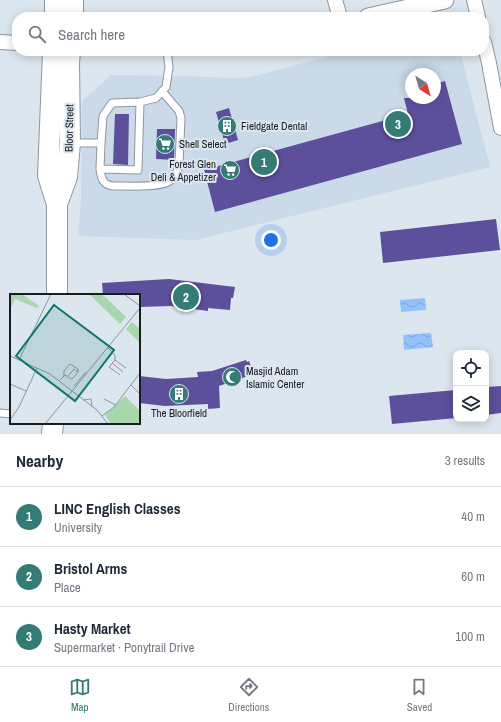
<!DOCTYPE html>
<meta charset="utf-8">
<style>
:root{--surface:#fff;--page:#f6f6f7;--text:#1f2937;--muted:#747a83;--line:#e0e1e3;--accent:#337b74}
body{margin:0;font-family:"Archivo Narrow",sans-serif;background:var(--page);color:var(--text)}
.controls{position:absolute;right:12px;bottom:12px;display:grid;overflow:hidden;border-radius:8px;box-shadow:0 2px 10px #0003}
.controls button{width:36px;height:36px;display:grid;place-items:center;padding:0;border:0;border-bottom:1px solid var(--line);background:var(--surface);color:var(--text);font:20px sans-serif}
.compass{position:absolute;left:405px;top:68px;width:36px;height:36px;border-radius:50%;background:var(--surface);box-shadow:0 2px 10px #0003;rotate:143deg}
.you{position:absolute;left:271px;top:240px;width:14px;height:14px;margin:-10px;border:3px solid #fff;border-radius:50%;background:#1a73e8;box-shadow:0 0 0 6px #1a73e833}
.badge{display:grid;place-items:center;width:26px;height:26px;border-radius:50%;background:var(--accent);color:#fff;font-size:13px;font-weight:700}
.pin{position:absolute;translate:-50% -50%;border:2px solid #fff;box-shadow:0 1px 4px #0006}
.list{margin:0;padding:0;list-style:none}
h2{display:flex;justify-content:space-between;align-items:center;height:52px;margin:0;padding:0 16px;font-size:17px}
h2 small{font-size:13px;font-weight:400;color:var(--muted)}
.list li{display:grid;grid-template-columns:26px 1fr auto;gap:12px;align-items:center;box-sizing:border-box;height:60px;padding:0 16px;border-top:1px solid var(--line)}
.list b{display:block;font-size:15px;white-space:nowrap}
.list p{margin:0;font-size:13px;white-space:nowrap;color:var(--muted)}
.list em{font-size:13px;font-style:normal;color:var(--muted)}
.icon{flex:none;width:22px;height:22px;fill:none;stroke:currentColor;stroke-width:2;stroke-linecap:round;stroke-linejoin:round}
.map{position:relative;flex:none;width:501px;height:434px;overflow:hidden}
.search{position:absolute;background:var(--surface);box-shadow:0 2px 10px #0003;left:12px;right:12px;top:12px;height:44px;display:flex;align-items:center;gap:10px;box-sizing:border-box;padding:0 14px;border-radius:16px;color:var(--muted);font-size:15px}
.sheet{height:232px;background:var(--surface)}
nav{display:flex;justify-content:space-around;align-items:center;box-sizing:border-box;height:56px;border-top:1px solid var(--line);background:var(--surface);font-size:11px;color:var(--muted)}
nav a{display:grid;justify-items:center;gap:2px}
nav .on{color:var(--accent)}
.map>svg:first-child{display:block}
.built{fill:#cadae8;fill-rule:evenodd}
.water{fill:url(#water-waves)}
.building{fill:#5c4f9b}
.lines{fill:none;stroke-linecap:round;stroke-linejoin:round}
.service-casing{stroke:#8e979f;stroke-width:9}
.minor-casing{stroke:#8e979f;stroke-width:16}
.tertiary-casing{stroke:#8e979f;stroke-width:19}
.secondary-casing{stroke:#8e979f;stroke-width:22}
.service{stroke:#fff;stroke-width:7}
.minor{stroke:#fff;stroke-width:14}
.tertiary{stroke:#fff;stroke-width:17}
.secondary{stroke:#fff;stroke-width:20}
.labels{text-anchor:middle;stroke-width:4;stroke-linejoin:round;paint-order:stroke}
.poi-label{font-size:11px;fill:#1a1d20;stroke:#dce6ee;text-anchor:start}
.street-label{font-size:11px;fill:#1a1d20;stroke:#dce6ee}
.inset-road{fill:none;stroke:#8e969c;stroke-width:1}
.view{fill:#0f766e;fill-opacity:0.15;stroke:#0f766e;stroke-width:2}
.inset-edge{fill:none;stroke:#1a1d20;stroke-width:2}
</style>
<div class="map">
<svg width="501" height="434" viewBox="0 0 501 434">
<defs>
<pattern id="water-waves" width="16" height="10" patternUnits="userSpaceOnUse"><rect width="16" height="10" fill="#94c1fb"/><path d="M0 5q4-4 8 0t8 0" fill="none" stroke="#7fa5d7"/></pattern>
</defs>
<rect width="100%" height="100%" fill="#dce6ee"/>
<path class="built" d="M 348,51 L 460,51 L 490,167 L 196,240 L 78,236 L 81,199 L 82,101 L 111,75 L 183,76 L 235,78 L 251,77 ZM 411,74 L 435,74 L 435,98 L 411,98 Z"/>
<path class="water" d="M 425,298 L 426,310 L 401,312 L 400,300 Z
M 431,333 L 433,347 L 404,350 L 403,335 Z"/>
<path class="building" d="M 445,81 L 462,144 L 215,212 L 204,170 L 408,114 L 404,98 L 435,98 L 435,84 Z
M 229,108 L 238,140 L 225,144 L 216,112 Z
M 115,114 L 129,114 L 128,165 L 113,164 Z
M 157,129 L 175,129 L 174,160 L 156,159 Z
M 496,219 L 500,250 L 383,263 L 380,232 Z
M 169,279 L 235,287 L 233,298 L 231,298 L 230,310 L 208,308 L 208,311 L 171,306 L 139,307 L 139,295 L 103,295 L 102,283 Z
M 246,360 L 247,362 L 249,361 L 253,372 L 251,373 L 251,375 L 219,386 L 220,408 L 208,409 L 208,404 L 165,406 L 139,403 L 139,376 L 166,379 L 198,377 L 197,372 L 212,371 Z
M 501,386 L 501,413 L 486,415 L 486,387 Z
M 456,390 L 456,418 L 392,424 L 389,396 Z"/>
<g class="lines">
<defs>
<path id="service" d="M 140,102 L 138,170 L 100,169 L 101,143 L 103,116 L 112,103 L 140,102 L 156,98 L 166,87 L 169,67 L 167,51
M 71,143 L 101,143
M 100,169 C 101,178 103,185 113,186 C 126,186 160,188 170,181 C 176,177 178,170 179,164 L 181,118 L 179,111 L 172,103 L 162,91
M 0,413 L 11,414"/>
<path id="minor" d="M 335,0 L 340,17
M 474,0 L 478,17
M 0,42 L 17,43
M 484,42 L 489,63 L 501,128"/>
<path id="tertiary" d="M 368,17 L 445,0"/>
<path id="secondary" d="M 55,17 L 55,0
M 73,17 L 73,0
M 53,51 L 48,176 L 57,204 L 57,295
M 57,204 L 67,177 L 70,143 L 69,63 L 70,51
M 52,434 L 53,423"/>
</defs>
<use href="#service" class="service-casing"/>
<use href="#minor" class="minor-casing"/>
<use href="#tertiary" class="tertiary-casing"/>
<use href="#secondary" class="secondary-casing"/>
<use href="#service" class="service"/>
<use href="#minor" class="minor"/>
<use href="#tertiary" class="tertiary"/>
<use href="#secondary" class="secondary"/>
</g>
<defs>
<symbol id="building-disc" viewBox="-11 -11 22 22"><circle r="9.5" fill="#337b74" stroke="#dce6ee"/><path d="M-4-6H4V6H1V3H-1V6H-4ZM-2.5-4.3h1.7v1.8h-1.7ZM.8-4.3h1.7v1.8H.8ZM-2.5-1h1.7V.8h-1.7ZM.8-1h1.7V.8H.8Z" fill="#fff"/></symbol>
<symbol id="supermarket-disc" viewBox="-11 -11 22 22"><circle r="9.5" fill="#337b74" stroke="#dce6ee"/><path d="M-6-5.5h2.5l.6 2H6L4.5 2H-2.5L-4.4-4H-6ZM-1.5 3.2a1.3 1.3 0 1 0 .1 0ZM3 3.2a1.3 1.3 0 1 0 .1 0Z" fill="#fff"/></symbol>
<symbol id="mosque-disc" viewBox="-11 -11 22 22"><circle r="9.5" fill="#337b74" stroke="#dce6ee"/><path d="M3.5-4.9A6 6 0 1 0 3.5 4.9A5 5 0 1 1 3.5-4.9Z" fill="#fff"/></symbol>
</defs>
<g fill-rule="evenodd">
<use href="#building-disc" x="216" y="115" width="22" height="22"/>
<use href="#supermarket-disc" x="154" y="133" width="22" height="22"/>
<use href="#supermarket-disc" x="219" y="159" width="22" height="22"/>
<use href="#mosque-disc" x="221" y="366" width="22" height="22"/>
<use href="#building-disc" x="168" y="383" width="22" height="22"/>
</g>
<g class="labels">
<g class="poi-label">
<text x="241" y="130">Fieldgate Dental</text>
<text x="179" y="148">Shell Select</text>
<text x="216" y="168" text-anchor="end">Forest Glen<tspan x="216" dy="13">Deli &amp; Appetizer</tspan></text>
<text x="246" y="375">Masjid Adam<tspan x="246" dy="13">Islamic Center</tspan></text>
<text x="179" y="417" text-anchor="middle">The Bloorfield</text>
</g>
<g class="street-label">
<text transform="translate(69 128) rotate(-89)" y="4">Bloor Street</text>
</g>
</g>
<g transform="translate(10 294)">
<rect width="130" height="130" fill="#dce6ee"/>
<path d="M 0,0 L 12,0 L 29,12 L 27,14 L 5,5 L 0,16 ZM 79,0 L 92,0 L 116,23 L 110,30 ZM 122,28 L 130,35 L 130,49 L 116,35 ZM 115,102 L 130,117 L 130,126 L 127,130 L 101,130 L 95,121 Z" fill="#a8d6ad"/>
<path class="inset-road" d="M 114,0 L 130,12M 97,53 L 105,61 L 105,66 L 116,74M 0,62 L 40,80 L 87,116 L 98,130M 9,66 L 41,0M 105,66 L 99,73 L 110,81M 102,69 L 113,78M 54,82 L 54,77 L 60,70 L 68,75 L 68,78M 50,86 L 55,81 L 61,85 L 63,84 L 68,78 L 64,75 L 58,82M 0,90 L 16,97M 121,91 L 130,100M 64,92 L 76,78M 94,105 L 106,111M 73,106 L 81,105 L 82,113M 92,122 L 104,113 L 130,79M 0,126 L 9,113 L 27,74M 35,130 L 130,14"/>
<path class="view" d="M 44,11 L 104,56 L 65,107 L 6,62 Z"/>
<rect width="130" height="130" class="inset-edge"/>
</g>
</svg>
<div class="controls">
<button><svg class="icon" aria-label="locate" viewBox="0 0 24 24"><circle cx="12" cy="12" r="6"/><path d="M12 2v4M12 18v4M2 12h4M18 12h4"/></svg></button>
<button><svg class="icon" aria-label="layers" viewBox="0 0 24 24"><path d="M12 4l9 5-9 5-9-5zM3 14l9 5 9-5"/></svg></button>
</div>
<svg class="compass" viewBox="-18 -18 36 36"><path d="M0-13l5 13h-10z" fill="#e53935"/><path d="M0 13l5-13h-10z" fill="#747a83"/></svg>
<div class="you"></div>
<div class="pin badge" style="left:264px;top:162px">1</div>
<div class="pin badge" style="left:186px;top:297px">2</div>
<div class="pin badge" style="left:398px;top:124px">3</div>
<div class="search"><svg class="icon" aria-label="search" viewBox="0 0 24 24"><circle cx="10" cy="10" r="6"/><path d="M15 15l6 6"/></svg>Search here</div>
</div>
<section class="sheet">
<h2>Nearby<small>3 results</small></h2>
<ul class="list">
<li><span class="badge">1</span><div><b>LINC English Classes</b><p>University</p></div><em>40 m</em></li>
<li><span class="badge">2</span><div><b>Bristol Arms</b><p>Place</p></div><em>60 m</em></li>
<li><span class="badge">3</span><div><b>Hasty Market</b><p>Supermarket · Ponytrail Drive</p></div><em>100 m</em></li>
</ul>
</section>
<nav>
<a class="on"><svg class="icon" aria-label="map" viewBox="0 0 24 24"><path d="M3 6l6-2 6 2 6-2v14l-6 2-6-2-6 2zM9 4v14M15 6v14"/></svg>Map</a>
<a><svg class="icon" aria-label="directions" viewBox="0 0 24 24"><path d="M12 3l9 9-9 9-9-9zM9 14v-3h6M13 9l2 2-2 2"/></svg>Directions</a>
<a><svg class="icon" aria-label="saved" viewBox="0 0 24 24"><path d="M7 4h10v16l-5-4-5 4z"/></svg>Saved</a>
</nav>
